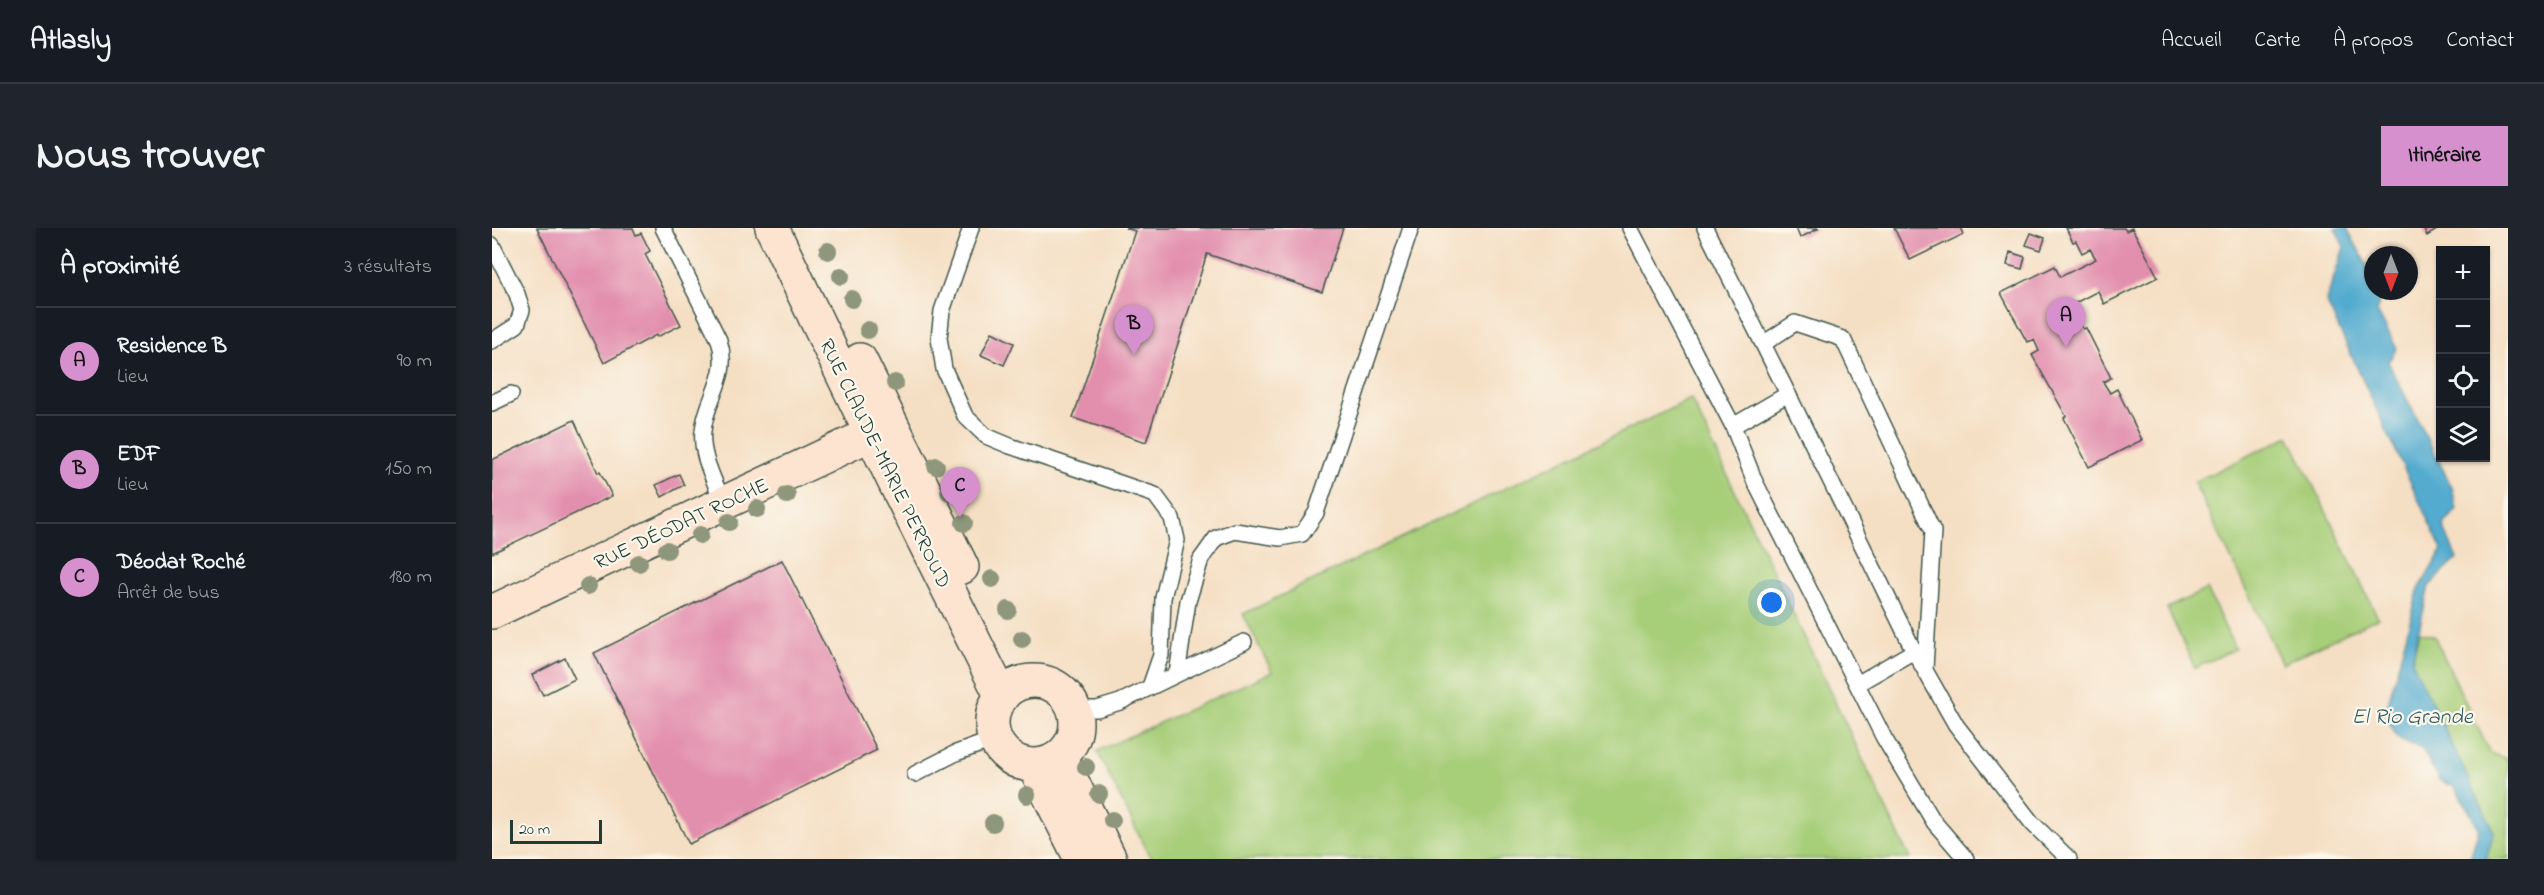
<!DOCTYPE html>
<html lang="fr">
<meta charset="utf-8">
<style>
:root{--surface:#171b24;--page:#20242c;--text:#f1f3f6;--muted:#9ea1a6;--line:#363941;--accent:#d690ce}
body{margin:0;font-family:"Indie Flower",sans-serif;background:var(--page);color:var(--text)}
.controls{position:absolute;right:18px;top:18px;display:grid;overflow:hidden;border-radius:0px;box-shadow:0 2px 4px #0004}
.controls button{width:54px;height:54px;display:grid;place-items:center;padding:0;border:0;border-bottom:2px solid var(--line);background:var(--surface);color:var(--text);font:30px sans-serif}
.compass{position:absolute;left:1872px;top:18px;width:54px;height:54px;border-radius:50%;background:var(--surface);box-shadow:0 2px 4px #0004;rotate:180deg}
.scale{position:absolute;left:18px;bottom:15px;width:92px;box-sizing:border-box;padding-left:6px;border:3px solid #1f3d34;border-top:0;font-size:16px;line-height:21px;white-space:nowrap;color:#1f3d34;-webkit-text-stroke:4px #fbf7ec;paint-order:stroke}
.you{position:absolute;left:1280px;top:375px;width:21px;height:21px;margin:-15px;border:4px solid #fff;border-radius:50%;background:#1a73e8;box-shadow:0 0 0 9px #1a73e833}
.badge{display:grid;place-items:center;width:39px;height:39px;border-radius:50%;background:var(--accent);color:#111;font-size:20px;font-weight:700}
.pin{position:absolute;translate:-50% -50px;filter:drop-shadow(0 2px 3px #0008)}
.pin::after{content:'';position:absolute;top:32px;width:21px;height:18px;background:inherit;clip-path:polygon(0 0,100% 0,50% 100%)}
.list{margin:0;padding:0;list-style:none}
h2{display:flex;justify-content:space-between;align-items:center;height:78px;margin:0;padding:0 24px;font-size:26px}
h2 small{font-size:20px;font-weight:400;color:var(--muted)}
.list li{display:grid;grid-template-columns:39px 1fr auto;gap:18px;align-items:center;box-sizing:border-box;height:108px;padding:0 24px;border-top:2px solid var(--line)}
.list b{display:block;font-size:22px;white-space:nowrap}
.list p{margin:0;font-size:20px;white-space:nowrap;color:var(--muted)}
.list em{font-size:20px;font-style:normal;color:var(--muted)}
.icon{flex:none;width:33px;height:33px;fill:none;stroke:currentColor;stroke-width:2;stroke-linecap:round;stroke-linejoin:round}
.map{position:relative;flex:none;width:2016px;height:631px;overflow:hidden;border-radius:0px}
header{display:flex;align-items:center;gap:36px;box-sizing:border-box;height:84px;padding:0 30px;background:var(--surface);border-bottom:2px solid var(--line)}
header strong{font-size:28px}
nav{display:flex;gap:33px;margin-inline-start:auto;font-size:21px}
.intro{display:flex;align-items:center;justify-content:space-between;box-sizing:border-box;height:144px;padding:0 36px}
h1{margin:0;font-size:42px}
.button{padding:15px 27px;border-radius:0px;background:var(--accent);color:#111;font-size:21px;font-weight:700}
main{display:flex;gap:36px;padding:0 36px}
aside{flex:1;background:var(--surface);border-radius:0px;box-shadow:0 2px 4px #0004}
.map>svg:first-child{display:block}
.green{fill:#a7ce79;stroke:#638656;stroke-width:1.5}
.water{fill:#52abcf;stroke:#387482;stroke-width:1.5}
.building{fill:#e28ead}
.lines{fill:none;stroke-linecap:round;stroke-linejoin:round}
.lane-casing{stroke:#3f554a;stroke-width:18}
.secondary-casing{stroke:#3f554a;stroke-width:36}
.lane{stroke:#fff;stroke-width:15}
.secondary{stroke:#fde4d1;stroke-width:33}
.tree{fill:#8e967c}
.labels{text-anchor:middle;stroke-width:4.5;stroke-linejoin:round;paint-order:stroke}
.street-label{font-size:21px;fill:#1f3d34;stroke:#fbf7ec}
.water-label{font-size:22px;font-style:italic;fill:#2e5e62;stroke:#fbf7ec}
</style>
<header>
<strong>Atlasly</strong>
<nav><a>Accueil</a><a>Carte</a><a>À propos</a><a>Contact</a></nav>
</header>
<div class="intro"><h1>Nous trouver</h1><a class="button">Itinéraire</a></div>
<main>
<aside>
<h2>À proximité<small>3 résultats</small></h2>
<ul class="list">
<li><span class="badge">A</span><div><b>Residence B</b><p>Lieu</p></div><em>90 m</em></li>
<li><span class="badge">B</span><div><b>EDF</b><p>Lieu</p></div><em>150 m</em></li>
<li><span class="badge">C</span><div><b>Déodat Roché</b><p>Arrêt de bus</p></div><em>180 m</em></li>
</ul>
</aside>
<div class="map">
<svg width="2016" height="631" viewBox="0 0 2016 631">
<rect width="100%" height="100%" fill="#fbf7ec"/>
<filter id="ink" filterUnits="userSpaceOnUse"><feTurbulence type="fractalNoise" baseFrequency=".0167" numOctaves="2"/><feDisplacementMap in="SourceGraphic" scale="12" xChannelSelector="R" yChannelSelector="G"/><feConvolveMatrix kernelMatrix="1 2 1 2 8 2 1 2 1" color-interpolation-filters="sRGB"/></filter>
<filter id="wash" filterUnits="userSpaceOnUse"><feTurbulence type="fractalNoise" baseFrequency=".008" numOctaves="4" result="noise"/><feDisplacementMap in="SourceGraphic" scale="24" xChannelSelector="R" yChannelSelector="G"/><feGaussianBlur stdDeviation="1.35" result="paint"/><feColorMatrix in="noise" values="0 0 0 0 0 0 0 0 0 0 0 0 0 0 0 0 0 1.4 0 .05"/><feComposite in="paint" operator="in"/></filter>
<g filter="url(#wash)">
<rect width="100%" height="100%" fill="#f5dfc4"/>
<path class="green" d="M 1199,171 L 1418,631 L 659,631 L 605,523 L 780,444 L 751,386 Z
M 1797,208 L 1886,390 L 1790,436 L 1702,254 Z
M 1715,361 L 1743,421 L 1703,440 L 1675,380 Z
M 1927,404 L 1942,408 L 1998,525 L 2016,531 L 2016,631 L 1994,631 L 2002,604 L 1920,433 Z"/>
<path class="water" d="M 1843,0 L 1855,0 L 1881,49 L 1881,63 L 1889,64 L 1885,83 L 1905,121 L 1896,134 L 1960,259 L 1965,281 L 1951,298 L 1965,331 L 1937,358 L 1920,433 L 2002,604 L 1994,631 L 1978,631 L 1987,600 L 1963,559 L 1947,552 L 1930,521 L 1905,510 L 1893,487 L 1926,363 L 1950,322 L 1834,73 L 1852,19 Z"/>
<g id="blocks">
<path class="building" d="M 45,0 L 141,0 L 144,7 L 149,5 L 158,23 L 153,26 L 189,97 L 165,109 L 164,107 L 112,135 Z
M 633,0 L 851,0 L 830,64 L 715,26 L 654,214 L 581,190 L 643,3 Z
M 1304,0 L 1327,0 L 1308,10 Z
M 1402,0 L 1469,0 L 1472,6 L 1418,32 Z
M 1574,0 L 1632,0 L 1634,3 L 1640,0 L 1666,49 L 1612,76 L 1606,63 L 1579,77 L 1591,101 L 1594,100 L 1619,150 L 1611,154 L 1618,165 L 1625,161 L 1650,212 L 1597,239 L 1572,190 L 1574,188 L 1540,127 L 1547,123 L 1542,112 L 1535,114 L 1509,65 L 1563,38 L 1568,49 L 1604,31 L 1598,21 L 1590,25 L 1584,13 L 1581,14 Z
M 1931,0 L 1948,0 L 1935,8 Z
M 1539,5 L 1553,10 L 1549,22 L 1534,17 Z
M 1518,24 L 1533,29 L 1530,41 L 1515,37 Z
M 500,104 L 522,115 L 512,137 L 489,127 Z
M 82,192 L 106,245 L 108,244 L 120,268 L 0,325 L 0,232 Z
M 187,246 L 192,257 L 170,269 L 164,257 Z
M 290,332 L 385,522 L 197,616 L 102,425 Z
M 73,430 L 83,451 L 51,467 L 40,447 Z"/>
</g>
</g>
<g filter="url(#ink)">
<use href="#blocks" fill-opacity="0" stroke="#3f554a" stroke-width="1.5"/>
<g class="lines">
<defs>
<path id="lane" d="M 171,0 L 227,112 C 239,149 214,169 211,203 C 208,227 223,253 231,275
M 479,0 L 450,83 L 447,110 L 452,141 L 473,188 L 494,208 L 518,218 L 663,267 L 680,290 L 685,312 L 671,370 L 669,427 L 658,459
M 1138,0 L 1241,198
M 1213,0 L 1296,166
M 0,17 L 25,66 L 30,82 L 25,97 L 0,113
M 1271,116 L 1303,95 L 1351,111 L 1441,303 L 1433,441
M 0,175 L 19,166
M 685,446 L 696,373 L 709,331 L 724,310 L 743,303 L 788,310 L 810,306 L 824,285 L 919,0
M 1365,456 L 1422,423
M 582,481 L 605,481 L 628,474 L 752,414
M 423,546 L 464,525 L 503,511
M 1474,631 L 1442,594 L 1392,510 L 1263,254 L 1241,198 L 1296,166 L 1422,423 L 1464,497 L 1540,595 L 1577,631"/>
<path id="secondary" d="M 280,0 L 401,251 L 510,469
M 368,132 L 470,339
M 0,384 L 379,206
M500 495a42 42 0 1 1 84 0a42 42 0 1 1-84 0Z
M 568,529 L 618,631
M 542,537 L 589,631"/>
</defs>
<use href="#lane" class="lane-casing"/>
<use href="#secondary" class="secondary-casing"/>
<use href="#lane" class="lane"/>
<use href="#secondary" class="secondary"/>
</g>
<g class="tree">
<circle cx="336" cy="23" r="9"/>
<circle cx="349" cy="48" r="9"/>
<circle cx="360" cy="71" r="9"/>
<circle cx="376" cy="102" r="9"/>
<circle cx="403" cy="155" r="9"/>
<circle cx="444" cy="238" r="9"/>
<circle cx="457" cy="264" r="9"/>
<circle cx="295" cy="267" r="9"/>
<circle cx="265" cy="281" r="9"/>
<circle cx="237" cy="294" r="9"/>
<circle cx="472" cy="295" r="9"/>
<circle cx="208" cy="307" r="9"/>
<circle cx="175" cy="322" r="9"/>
<circle cx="147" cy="335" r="9"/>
<circle cx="500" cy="351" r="9"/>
<circle cx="96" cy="358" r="9"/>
<circle cx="516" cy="382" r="9"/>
<circle cx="530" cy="411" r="9"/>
<circle cx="594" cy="539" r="9"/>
<circle cx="607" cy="566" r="9"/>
<circle cx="535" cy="567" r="9"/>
<circle cx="620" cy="592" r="9"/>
<circle cx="501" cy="595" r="9"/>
</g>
</g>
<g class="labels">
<g class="street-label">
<text transform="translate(394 235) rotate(64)" y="7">RUE CLAUDE-MARIE PERROUD</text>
<text transform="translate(189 295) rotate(-25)" y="7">RUE DÉODAT ROCHE</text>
</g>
<g class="water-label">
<text x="1920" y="495">El Rio Grande</text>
</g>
</g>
</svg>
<div class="controls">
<button>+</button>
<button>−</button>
<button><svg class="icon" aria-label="locate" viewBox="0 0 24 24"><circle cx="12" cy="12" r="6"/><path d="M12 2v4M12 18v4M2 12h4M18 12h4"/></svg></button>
<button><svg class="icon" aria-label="layers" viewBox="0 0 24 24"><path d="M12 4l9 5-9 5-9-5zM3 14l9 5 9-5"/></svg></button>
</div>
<svg class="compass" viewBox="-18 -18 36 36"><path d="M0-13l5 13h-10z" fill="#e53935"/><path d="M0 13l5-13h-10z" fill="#9ea1a6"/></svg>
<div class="scale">20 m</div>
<div class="you"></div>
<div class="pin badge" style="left:1574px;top:119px">A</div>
<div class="pin badge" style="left:642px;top:127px">B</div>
<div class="pin badge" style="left:468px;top:289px">C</div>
</div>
</main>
